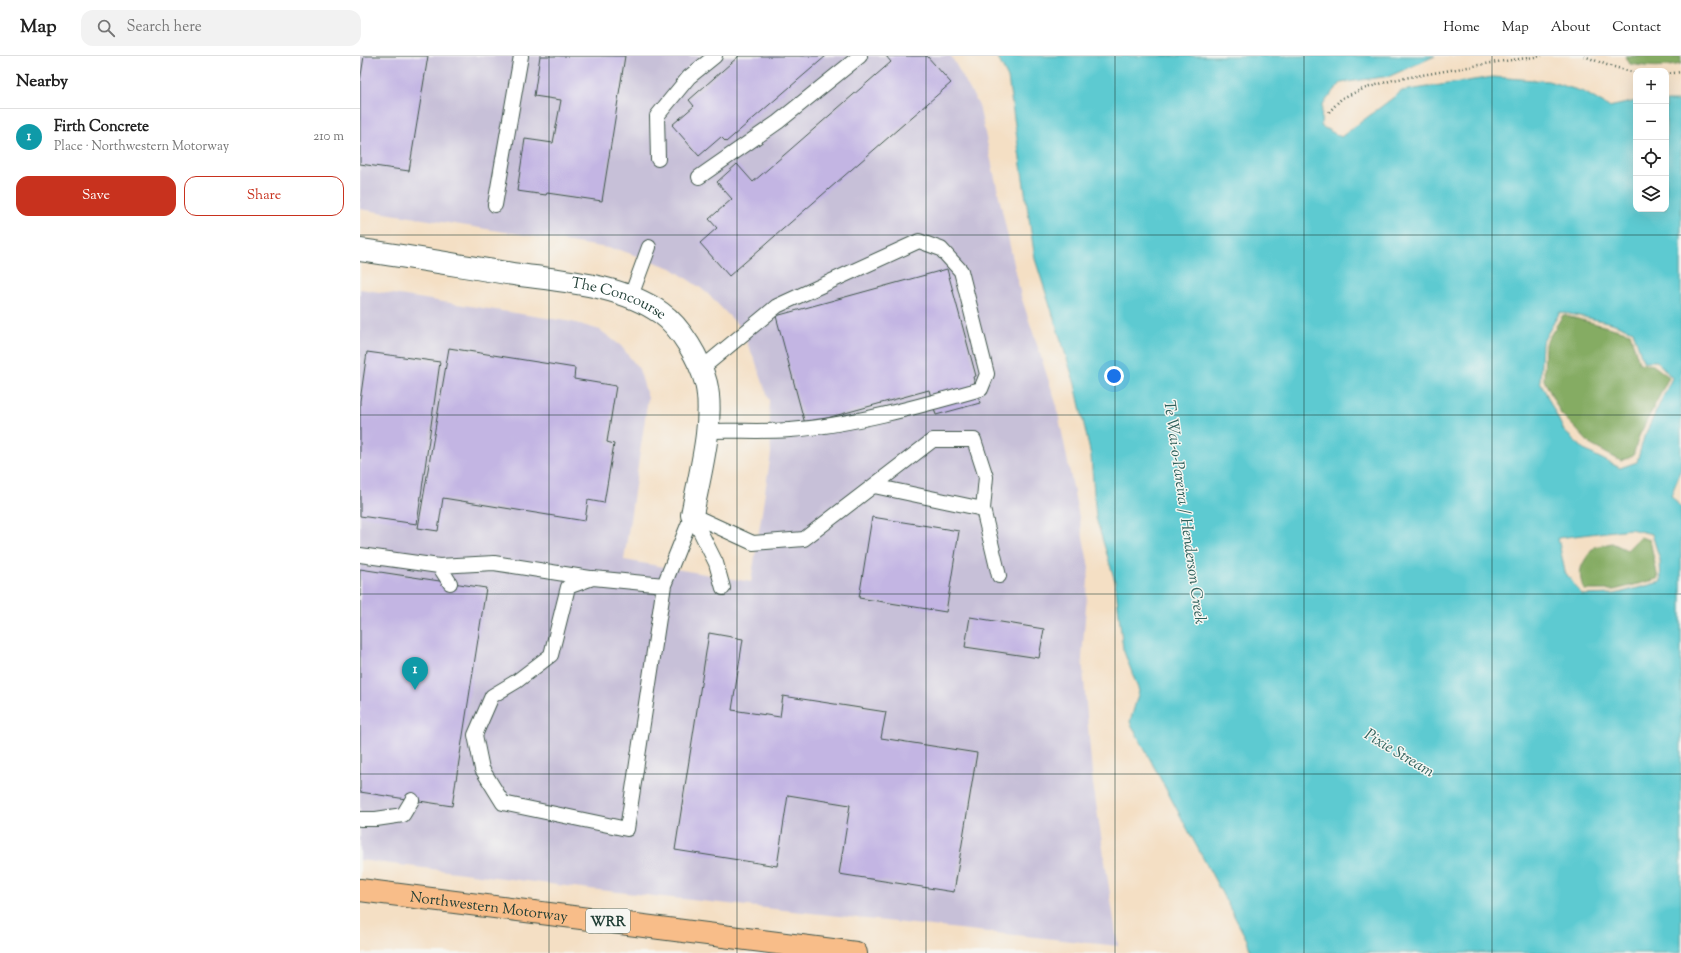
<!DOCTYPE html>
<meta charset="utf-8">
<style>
:root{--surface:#fff;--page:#f2f2f2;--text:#222;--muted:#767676;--line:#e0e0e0;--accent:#c8321e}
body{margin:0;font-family:"Sorts Mill Goudy",serif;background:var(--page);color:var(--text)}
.controls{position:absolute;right:12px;top:12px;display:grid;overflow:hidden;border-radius:8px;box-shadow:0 4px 16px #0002}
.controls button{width:36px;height:36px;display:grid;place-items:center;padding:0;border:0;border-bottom:1px solid var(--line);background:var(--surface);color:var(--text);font:20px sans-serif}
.you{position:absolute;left:754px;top:320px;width:14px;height:14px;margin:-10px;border:3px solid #fff;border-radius:50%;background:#1a73e8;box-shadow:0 0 0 6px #1a73e833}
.badge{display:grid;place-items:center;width:26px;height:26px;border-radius:50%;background:var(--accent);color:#fff;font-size:13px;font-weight:700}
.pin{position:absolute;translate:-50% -33px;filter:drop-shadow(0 1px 2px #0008)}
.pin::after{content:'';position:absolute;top:21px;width:14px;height:12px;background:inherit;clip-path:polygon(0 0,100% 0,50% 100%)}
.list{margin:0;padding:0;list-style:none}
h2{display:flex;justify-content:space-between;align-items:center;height:52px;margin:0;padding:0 16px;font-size:17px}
h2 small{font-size:13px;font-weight:400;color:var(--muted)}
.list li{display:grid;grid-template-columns:26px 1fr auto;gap:12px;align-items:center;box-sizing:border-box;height:56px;padding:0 16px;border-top:1px solid var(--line)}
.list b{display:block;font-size:15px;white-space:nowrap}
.list p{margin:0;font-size:13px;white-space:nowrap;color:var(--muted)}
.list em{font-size:13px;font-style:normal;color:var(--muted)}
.actions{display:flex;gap:8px;padding:12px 16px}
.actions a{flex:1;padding:9px 0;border:1px solid var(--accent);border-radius:12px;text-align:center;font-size:14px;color:var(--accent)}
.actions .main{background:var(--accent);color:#fff}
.icon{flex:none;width:22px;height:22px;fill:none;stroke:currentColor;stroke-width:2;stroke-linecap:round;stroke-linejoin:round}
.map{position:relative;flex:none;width:1321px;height:897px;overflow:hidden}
header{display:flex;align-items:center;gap:24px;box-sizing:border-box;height:56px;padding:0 20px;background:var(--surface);border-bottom:1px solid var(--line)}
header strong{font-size:19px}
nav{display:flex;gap:22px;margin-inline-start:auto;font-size:14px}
.search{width:280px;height:36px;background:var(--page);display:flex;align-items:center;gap:10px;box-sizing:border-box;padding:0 14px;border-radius:12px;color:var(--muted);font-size:15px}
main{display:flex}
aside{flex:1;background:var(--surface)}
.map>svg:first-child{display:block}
.industrial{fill:#c7c0d8}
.forest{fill:#85ac63;stroke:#52744c}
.water{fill:#5dcad1;stroke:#3e8482;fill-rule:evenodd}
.building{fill:#c3b5e3}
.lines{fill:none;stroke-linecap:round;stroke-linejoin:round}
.lane-casing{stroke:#3f554a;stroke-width:16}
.street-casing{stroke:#3f554a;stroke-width:24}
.highway-casing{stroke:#3f554a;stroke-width:24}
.path{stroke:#3f554a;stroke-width:2.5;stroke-dasharray:1 3;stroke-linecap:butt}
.lane{stroke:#fff;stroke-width:14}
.street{stroke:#fff;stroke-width:22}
.highway{stroke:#f8bd89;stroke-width:22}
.grid{fill:none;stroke:#1f3d34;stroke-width:1;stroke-opacity:0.55}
.labels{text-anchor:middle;stroke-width:3;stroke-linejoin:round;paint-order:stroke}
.shield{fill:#f6f6f2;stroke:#60746d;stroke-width:1}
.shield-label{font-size:14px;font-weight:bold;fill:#1f3d34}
.street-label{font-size:15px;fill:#1f3d34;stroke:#f6f6f2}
.water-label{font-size:16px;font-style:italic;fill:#2e605b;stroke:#f6f6f2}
</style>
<header>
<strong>Map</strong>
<div class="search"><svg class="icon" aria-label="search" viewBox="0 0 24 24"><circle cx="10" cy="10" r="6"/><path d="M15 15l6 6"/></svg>Search here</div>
<nav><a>Home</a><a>Map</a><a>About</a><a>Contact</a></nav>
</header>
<main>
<aside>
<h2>Nearby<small></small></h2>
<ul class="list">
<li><span class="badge" style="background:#0f9aa8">1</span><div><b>Firth Concrete</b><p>Place · Northwestern Motorway</p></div><em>210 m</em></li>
</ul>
<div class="actions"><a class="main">Save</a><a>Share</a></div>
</aside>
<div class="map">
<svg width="1321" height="897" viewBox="0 0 1321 897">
<rect width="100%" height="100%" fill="#f6f6f2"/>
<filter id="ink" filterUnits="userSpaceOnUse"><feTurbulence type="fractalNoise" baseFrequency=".025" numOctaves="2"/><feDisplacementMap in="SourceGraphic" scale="8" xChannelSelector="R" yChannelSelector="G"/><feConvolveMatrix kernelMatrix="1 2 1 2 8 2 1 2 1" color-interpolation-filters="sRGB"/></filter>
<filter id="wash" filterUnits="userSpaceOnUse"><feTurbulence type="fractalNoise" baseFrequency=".012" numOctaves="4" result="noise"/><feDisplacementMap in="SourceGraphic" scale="16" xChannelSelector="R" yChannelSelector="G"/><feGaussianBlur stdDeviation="0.9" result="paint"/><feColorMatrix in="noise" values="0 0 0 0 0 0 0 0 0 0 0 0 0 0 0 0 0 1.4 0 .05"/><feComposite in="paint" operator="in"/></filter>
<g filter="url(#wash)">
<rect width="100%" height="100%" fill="#f4dfc4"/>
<path class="industrial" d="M 0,0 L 591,0 L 619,50 L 661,240 L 696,347 L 729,511 L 722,602 L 733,728 L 758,890 L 230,833 L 0,804 L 0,233 L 212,266 L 240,274 L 261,290 L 279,313 L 288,342 L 264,504 L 391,526 L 411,398 L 409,344 L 395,304 L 379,270 L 345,235 L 311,212 L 260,194 L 0,153 Z"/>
<path class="forest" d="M 1265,0 L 1321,0 L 1321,8 C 1304,12 1287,11 1270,8 Z
M 1203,259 L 1270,277 L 1279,307 L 1293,309 L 1309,321 L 1279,380 L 1273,400 L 1261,405 L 1231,389 L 1216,373 L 1201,358 L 1184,324 L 1185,288 Z
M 1280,481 L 1290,484 L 1298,523 L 1254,534 L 1224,534 C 1216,513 1222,508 1234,491 L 1252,487 L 1267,494 Z"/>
<path class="water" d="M 637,0 L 1075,0 L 1030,20 L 981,27 L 962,49 L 961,70 L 981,81 L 1042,35 L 1133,21 L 1188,25 L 1224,36 L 1249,51 L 1276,45 L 1276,153 L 1306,153 L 1306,45 L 1321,45 L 1321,415 L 1311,439 L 1321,452 L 1321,897 L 891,897 L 887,884 L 770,666 L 779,635 L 763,593 L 755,525 L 736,462 L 731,400 L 715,328 L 675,203 L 648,22 ZM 1200,256 L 1252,267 L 1273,275 L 1283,305 L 1297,305 L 1312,322 L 1284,381 L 1277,406 L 1260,412 L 1226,395 L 1204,375 L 1180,325 L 1182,287 ZM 1270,473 L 1292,478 L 1300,504 L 1301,526 L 1255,538 L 1222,539 L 1205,516 L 1198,482 Z"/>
<g id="blocks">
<path class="building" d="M 4,0 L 68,0 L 49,115 L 0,108 L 0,26 Z
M 180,0 L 265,0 L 242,145 L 187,137 L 186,139 L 157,135 L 165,83 L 193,87 L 201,44 L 174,40 Z
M 379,0 L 466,0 L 366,86 L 361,81 L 339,100 L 312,69 L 334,50 L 329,44 Z
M 526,0 L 567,0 L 591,27 L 369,220 L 340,187 L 357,172 L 349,163 L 372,143 L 357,126 L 377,108 L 393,126 L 531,6 Z
M 587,213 L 616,320 L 613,321 L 620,347 L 576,359 L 569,334 L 445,368 L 416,260 Z
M 89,292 L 215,312 L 214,323 L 256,330 L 247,386 L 254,388 L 244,447 L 228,444 L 225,465 L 83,442 L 78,475 L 58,472 Z
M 7,296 L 80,306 L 57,468 L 0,460 L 0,345 Z
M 512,461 L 599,475 L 586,556 L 499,542 Z
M 0,513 L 126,532 L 92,750 L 0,736 Z
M 610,561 L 684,573 L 679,602 L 605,591 Z
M 349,577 L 383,583 L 372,654 L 420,661 L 423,640 L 526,656 L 521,682 L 617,697 L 594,836 L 479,818 L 490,749 L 428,739 L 417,810 L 315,794 Z"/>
</g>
</g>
<g filter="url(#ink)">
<use href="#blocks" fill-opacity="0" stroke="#3f554a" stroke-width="1"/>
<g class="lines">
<defs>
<path id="lane" d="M 298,103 L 297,60 L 329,21 L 355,0
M 339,121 L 418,66 L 500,0
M 135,149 L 161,0
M 271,240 L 289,191
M 341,313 L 417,250 L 559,185 L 581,193 L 601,215 L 627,318 L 621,333 C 560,350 493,369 430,374 C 403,376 375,374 347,375
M 623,453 L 639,520
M 332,459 L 393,487 L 444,483 L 573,384 L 614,384 L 626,421 L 623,453 L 514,430
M 332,459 L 356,507 L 363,532
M 0,499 L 79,510 L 90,527
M 79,510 L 134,507 L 230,522
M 304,529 L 233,522 L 208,531 L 191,599 L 157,625 L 132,640 L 115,679 L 122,713 L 143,747 L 267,773 L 304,529 L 332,459
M 0,763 L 16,763 L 43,759 L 52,744"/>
<g id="street">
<path id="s1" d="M 0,194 C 51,201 102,210 153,218 C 201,225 260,228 301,257 C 321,271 340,304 346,327 C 355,364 339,421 332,459"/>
</g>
<g id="highway">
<path id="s2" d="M 0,834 L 496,897"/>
</g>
</defs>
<use href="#lane" class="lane-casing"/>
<use href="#street" class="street-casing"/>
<use href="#highway" class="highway-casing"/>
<path class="path" d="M 1224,0 L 1247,9 L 1276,17
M 1306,18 L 1321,16
M 969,56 L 982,42 L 1003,33 L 1033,24 L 1137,6 L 1182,0"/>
<use href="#lane" class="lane"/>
<use href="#street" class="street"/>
<use href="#highway" class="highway"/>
</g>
</g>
<path class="grid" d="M 189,0 L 189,897M 377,0 L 377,897M 566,0 L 566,897M 755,0 L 755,897M 944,0 L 944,897M 1132,0 L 1132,897M 0,179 L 1321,179M 0,359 L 1321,359M 0,538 L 1321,538M 0,718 L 1321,718"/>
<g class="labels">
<rect class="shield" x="226" y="853" width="44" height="24" rx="3"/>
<g class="shield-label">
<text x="248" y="870">WRR</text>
</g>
<g class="street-label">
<text dy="5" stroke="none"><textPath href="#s1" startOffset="264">The Concourse</textPath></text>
<text dy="5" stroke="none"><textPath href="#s2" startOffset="130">Northwestern Motorway</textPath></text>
</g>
<g class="water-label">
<text transform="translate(826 456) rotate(82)" y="6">Te Wai-o-Pareira / Henderson Creek</text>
<text transform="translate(1040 696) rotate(31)" y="6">Pixie Stream</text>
</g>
</g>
</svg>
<div class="controls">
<button>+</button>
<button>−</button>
<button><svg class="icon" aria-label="locate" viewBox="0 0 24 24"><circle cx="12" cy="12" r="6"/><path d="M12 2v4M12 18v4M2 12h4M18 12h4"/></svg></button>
<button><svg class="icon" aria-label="layers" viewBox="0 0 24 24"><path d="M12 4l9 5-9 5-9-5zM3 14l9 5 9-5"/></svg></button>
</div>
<div class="you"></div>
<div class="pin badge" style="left:55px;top:634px;background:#0f9aa8">1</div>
</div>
</main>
